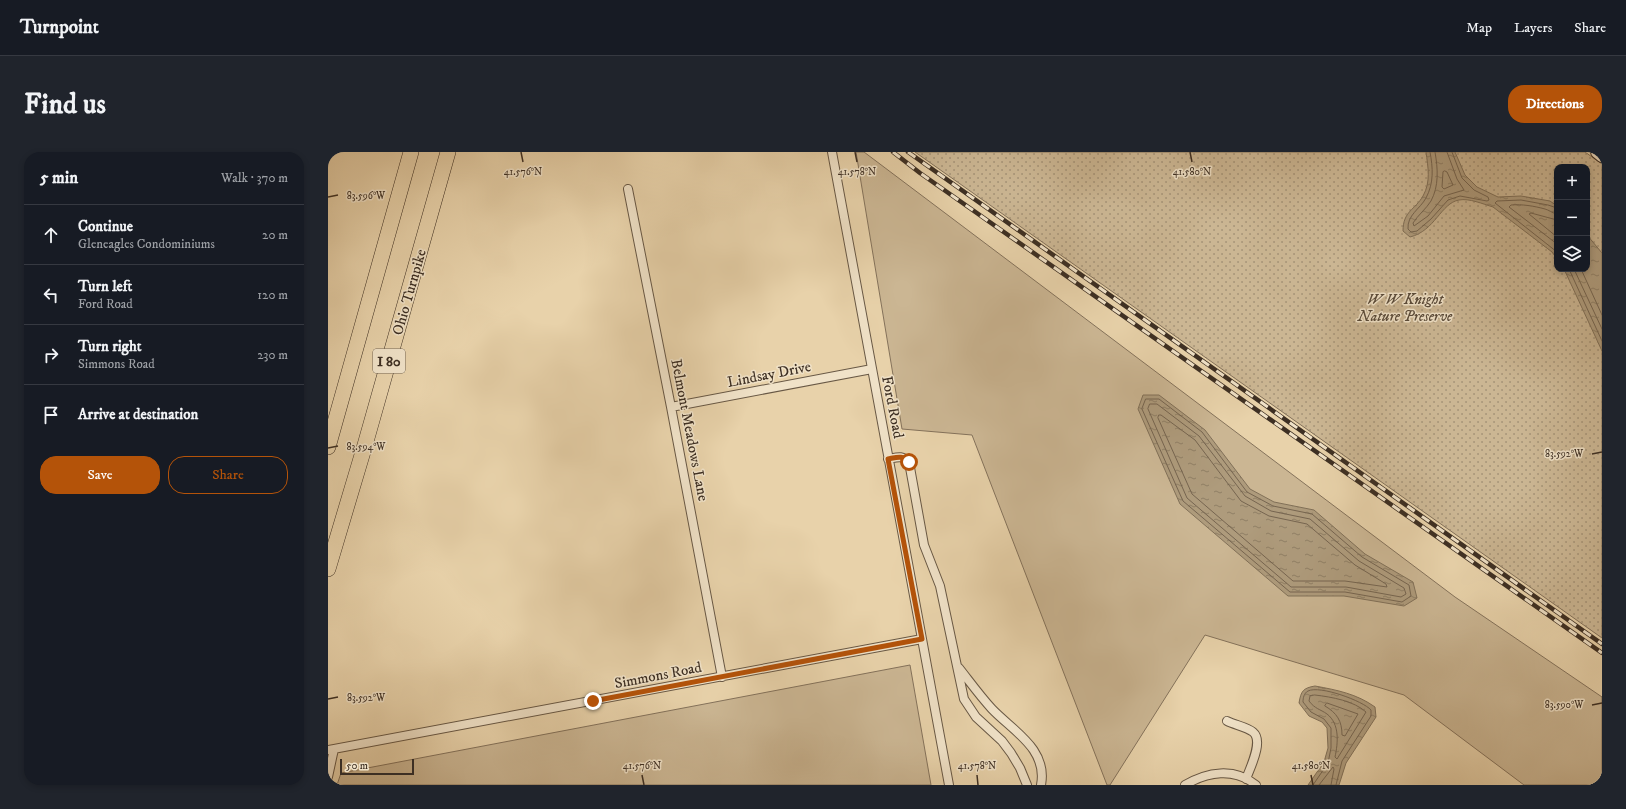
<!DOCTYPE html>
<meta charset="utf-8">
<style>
:root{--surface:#171b24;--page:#20242c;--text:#f1f3f6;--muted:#9ea1a6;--line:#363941;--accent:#b45309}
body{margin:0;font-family:"IM FELL DW Pica",serif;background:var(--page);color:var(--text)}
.controls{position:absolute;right:12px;top:12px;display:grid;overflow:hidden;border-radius:8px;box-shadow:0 2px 6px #0003}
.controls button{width:36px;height:36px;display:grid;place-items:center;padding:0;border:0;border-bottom:1px solid var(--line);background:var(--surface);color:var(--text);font:20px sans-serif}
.scale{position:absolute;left:12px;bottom:10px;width:74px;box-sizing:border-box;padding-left:4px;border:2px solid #3d2f23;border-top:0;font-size:11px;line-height:14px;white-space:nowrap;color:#3d2f23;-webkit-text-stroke:3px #f0e2c8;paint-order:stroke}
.stop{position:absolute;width:12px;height:12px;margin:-9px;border:3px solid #b45309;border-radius:50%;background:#fff}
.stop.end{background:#b45309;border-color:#fff;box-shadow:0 1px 4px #0008}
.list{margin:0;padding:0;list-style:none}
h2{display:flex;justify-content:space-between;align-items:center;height:52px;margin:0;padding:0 16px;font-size:17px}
h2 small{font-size:13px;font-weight:400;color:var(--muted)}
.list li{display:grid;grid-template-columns:26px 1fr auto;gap:12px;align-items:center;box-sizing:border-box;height:60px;padding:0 16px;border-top:1px solid var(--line)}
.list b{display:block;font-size:15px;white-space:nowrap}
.list p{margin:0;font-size:13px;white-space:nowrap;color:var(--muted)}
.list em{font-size:13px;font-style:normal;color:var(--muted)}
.actions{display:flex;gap:8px;padding:12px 16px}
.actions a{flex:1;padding:9px 0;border:1px solid var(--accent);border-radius:16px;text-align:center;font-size:14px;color:var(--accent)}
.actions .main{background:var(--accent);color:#fff}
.icon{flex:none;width:22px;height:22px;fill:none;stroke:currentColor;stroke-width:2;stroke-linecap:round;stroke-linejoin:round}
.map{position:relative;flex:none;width:1274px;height:633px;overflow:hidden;border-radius:16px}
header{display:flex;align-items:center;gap:24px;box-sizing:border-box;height:56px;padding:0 20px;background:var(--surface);border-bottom:1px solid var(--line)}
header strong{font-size:19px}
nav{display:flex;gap:22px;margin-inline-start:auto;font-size:14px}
.intro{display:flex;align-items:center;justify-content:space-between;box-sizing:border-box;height:96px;padding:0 24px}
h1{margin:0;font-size:28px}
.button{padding:10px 18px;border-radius:16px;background:var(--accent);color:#fff;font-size:14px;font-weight:700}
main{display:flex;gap:24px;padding:0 24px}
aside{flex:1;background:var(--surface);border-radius:16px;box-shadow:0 2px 6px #0003}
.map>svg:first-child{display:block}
.green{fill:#cbb693;stroke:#84725b}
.park{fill:url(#park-dots);stroke:#84725b;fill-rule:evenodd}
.water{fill:url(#water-ripples);stroke:#817058}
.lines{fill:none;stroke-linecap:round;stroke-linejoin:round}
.shore{stroke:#766550;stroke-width:1}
.street-casing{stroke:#685845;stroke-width:10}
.secondary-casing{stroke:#3d2f23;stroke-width:14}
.highway-casing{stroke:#3d2f23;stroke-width:16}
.street{stroke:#f0e2c8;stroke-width:8}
.secondary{stroke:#f0e2c8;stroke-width:12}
.highway{stroke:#e8d2aa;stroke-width:15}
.rail-casing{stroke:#3d2f23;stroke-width:4.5}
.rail{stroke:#f0e2c8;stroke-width:3;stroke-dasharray:9;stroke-linecap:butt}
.route{stroke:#b45309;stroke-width:5}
.ticks{fill:none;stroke:#3d2f23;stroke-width:1.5}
.labels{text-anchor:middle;stroke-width:3;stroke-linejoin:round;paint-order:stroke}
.shield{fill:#f0e2c8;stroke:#736554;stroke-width:1}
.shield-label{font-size:14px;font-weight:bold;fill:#3d2f23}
.street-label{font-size:15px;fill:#3d2f23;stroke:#f0e2c8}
.park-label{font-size:15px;font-style:italic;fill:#594a39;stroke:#f0e2c8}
.ticks-label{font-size:10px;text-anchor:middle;fill:#3d2f23;stroke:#f0e2c8;stroke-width:3;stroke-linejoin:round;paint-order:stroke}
</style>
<header>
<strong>Turnpoint</strong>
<nav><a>Map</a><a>Layers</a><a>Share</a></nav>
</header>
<div class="intro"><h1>Find us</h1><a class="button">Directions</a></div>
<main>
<aside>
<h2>5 min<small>Walk · 370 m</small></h2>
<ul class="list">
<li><svg class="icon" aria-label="ahead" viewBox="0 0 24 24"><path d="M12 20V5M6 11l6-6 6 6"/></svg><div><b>Continue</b><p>Gleneagles Condominiums</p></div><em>20 m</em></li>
<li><svg class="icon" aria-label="left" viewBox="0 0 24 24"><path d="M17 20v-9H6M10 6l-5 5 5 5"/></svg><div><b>Turn left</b><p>Ford Road</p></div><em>120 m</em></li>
<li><svg class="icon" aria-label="right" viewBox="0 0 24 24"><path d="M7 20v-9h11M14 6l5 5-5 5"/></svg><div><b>Turn right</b><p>Simmons Road</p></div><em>230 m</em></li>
<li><svg class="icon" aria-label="arrive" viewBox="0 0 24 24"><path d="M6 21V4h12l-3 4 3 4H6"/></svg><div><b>Arrive at destination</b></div></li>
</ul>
<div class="actions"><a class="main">Save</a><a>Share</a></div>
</aside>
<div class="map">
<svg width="1274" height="633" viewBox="0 0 1274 633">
<defs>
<pattern id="park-dots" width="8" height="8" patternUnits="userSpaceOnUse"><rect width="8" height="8" fill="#cbb693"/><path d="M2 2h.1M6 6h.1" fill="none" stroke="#a69478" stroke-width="1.8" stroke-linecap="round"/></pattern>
<pattern id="water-ripples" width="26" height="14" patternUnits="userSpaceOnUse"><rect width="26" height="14" fill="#ae9b7c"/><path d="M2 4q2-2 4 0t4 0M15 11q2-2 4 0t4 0" fill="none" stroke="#8f7f65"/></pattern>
</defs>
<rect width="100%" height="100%" fill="#e8d2aa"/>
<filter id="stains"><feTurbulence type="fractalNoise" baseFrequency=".005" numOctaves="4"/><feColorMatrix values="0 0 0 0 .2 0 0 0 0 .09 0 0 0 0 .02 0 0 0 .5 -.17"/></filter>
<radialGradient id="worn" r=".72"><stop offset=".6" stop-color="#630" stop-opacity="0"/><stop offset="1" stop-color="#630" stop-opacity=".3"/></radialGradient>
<path class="green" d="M 528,0 L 536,0 L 1127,445 L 1274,545 L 1274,633 L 1196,633 L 1076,543 L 877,483 L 782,633 L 779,633 L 644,283 L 574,277 Z
M 582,513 L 603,633 L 9,633 L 13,621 Z"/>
<path class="park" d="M 587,0 L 1257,0 L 1274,12 L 1274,486 ZM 1229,15 L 1259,15 L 1259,117 L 1229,117 Z"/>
<path class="water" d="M 1098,0 L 1127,0 L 1137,23 L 1149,35 L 1170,45 L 1193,44 L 1222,49 L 1229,54 L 1229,107 L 1224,100 L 1165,55 C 1155,52 1141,46 1131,48 C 1113,51 1107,79 1082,85 L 1075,79 C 1075,59 1087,58 1095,44 C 1103,30 1100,15 1098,0 Z
M 1259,83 L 1274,101 L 1274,199 L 1236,117 L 1259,117 Z
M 815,243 L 831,243 L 877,278 L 922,337 L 946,350 L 986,358 L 1037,402 L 1085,430 L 1089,446 L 1076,454 L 1016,444 L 960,444 L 852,352 L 810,257 Z
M 987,534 C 1009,538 1029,542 1047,555 L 1048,565 L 1018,611 L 1011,633 L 980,633 L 996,610 L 1000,596 L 999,576 L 994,570 L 981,564 L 971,551 C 973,539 975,536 987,534 Z"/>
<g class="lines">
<path class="shore" d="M 1102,0 C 1105,16 1106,31 1098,46 C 1092,57 1079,63 1080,77 L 1083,80 L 1089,79 L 1103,67 L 1120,48 L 1132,44 L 1159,49 L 1161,48 L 1160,45 L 1146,38 L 1134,26 L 1124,0
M 1107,0 C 1110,17 1111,34 1103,49 C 1098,57 1090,63 1085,71 L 1086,74 L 1100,64 L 1116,44 L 1136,38 L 1129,27 L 1119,0
M 1117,19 L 1119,20 L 1125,33 L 1116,37 L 1114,35 L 1115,20 Z
M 1229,56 L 1220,53 L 1193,48 L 1169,49 L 1167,51 L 1229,100
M 1229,62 C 1224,61 1221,58 1217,57 C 1206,54 1194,52 1183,53 L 1181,55 L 1229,92
M 1229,68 L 1203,61 L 1201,62 L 1229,85
M 1241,117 L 1274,189
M 1246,117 L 1274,177
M 1253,117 L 1274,163
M 818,247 L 831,247 L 874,280 L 919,340 L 945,354 L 984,362 L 1034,405 L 1081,433 L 1083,444 L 1074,450 L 1017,440 L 962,440 L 855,349 L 814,257 Z
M 822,252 L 829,252 L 871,284 L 917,344 L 943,359 L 982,367 L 1031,409 L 1076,436 L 1078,442 L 1073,445 L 1018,435 L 963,435 L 859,346 L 820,257 Z
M 831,263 L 833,263 L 867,288 L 913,349 L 941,364 L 979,372 L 1027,413 L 1058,432 L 1059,435 L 1017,429 L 965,429 L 864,342 L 830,266 Z
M 987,543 C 1004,545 1026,549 1038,560 L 1009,607 L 1007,605 C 1010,591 1012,572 999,562 C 992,557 987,557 981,549 L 982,544 Z
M 999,551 L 1030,562 L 1017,584 L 1014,583 C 1014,569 1009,561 997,554 Z
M 985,633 L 1000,611 L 1003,596 L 1003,576 L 996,567 L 983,560 L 975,550 C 975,546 976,541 980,539 C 992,533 1035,549 1043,558 L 1043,564 L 1014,609 L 1008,633
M 991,633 L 1005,615 L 1006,617 L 1003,633"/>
<defs>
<path id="street" d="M 504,0 L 621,633
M 300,37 L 343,255 L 394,525
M 343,255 L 544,217
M 560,307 C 570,305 574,303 581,310 L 596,393 L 612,434 L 636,547 L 648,565 L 674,589 L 683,601 L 692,616 L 699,633
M 631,516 C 642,530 652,544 664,557 C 685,579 720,597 713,633
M 899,569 C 907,573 919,575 925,580 C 936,589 922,616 918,627
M 0,598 L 594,487
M 0,625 L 6,597
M 857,633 C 879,620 906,615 928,633"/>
<path id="secondary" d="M 1269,0 L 1274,4"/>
<path id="highway" d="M 0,295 L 83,0
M 0,417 L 37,293 L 120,0"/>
</defs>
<use href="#street" class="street-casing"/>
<use href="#secondary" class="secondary-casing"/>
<use href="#highway" class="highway-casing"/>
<use href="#street" class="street"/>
<use href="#secondary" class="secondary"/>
<use href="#highway" class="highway"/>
<defs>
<path id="rail" d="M 565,0 L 592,21 L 1274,501
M 580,0 L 1274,492"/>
</defs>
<use href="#rail" class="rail-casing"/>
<use href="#rail" class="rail"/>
</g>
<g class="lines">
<path class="route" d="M 265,549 L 594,487 L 560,307 C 570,305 574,303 581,310"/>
</g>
<path class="ticks" d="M 193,0 L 195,10M 527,0 L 529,10M 862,0 L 864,10M 0,45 L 10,43M 0,296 L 10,294M 1264,302 L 1274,300M 0,547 L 10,545M 1264,553 L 1274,551M 314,623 L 316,633M 649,623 L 650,633M 983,623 L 985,633"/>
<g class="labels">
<rect class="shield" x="45" y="197" width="32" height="24" rx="3"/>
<g class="shield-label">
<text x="61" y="214">I 80</text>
</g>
<g class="street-label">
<text transform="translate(81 140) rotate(-74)" y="5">Ohio Turnpike</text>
<text transform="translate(441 222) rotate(-11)" y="5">Lindsay Drive</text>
<text transform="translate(565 255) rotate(79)" y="5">Ford Road</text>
<text transform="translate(362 278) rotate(79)" y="5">Belmont Meadows Lane</text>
<text transform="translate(330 523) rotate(-11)" y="5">Simmons Road</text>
</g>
<g class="park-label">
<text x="1077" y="152">W W Knight<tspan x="1077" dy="17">Nature Preserve</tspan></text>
</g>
</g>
<g class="ticks-label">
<text x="195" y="23">41.576°N</text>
<text x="529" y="23">41.578°N</text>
<text x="864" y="23">41.580°N</text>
<text x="38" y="47">83.596°W</text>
<text x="38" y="298">83.594°W</text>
<text x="1236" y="305">83.592°W</text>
<text x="38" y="549">83.592°W</text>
<text x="1236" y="556">83.590°W</text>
<text x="314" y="617">41.576°N</text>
<text x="649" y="617">41.578°N</text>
<text x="983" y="617">41.580°N</text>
</g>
<rect width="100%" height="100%" filter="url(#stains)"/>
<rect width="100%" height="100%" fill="url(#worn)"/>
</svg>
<div class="controls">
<button>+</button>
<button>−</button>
<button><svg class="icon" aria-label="layers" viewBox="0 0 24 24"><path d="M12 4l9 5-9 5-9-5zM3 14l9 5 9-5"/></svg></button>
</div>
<div class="scale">50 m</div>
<div class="stop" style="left:581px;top:310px"></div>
<div class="stop end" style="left:265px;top:549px"></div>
</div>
</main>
